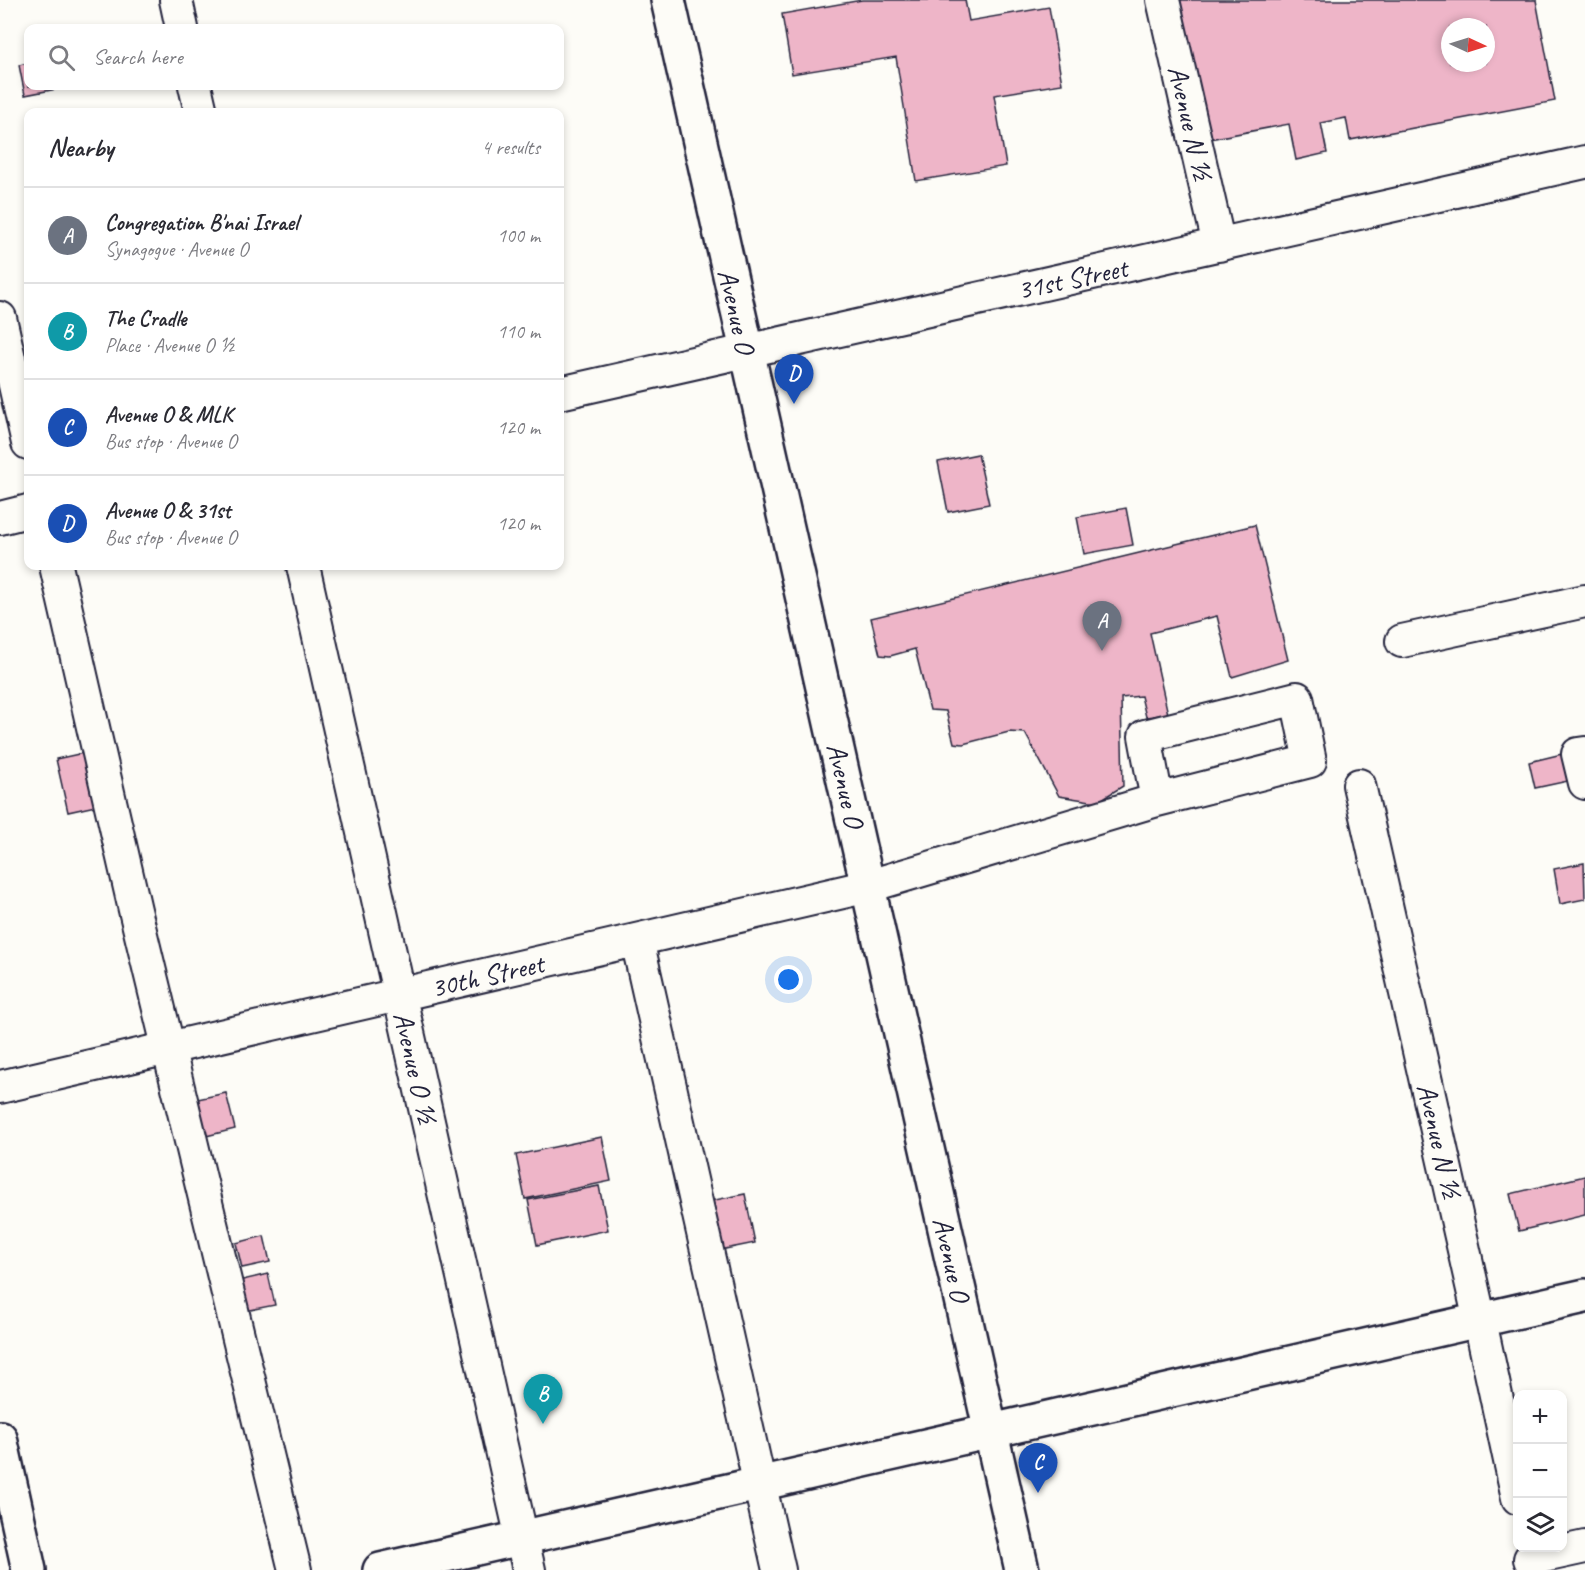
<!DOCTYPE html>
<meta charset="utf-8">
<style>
:root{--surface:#fff;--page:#f2f2f3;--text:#2b2b33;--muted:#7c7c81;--line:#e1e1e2;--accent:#ea580c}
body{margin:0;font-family:Caveat,sans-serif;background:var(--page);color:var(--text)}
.controls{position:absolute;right:18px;bottom:18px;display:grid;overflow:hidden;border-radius:12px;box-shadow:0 3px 9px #0003}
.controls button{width:54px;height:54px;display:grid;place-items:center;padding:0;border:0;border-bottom:2px solid var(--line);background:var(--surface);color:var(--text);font:30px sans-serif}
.compass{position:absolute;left:1441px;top:18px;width:54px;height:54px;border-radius:50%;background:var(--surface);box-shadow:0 3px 9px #0003;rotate:94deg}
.you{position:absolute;left:789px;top:980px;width:21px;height:21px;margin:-15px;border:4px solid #fff;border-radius:50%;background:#1a73e8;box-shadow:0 0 0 9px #1a73e833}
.badge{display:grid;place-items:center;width:39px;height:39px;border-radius:50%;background:var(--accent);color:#fff;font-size:20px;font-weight:700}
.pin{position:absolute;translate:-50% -50px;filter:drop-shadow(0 2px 3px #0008)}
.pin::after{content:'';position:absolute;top:32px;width:21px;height:18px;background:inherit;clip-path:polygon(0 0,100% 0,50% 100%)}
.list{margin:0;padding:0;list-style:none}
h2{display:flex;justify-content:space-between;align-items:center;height:78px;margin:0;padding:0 24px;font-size:26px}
h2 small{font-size:20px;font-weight:400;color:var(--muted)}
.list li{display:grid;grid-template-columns:39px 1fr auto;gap:18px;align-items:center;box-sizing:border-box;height:96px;padding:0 24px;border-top:2px solid var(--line)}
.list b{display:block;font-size:22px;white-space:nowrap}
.list p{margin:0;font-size:20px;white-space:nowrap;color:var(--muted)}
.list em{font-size:20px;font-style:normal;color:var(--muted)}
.icon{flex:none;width:33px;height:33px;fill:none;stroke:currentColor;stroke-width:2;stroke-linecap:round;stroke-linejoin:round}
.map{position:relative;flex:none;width:1585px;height:1570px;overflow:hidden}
.search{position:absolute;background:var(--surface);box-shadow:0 3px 9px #0003;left:24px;top:24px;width:540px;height:66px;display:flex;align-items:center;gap:15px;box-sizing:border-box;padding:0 21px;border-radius:12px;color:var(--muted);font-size:22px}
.panel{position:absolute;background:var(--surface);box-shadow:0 3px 9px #0003;left:24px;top:108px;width:540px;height:462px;border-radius:12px}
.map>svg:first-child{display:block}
.building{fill:#eeb5c8;stroke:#22223b;stroke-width:1.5;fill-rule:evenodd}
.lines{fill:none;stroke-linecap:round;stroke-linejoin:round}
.minor-casing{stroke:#22223b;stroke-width:36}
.major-casing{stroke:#22223b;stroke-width:38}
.minor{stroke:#fdfcf7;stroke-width:32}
.major{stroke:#fdfcf7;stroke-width:33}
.labels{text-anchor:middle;stroke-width:5;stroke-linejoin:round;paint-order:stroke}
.street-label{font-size:28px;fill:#22223b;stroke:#fdfcf7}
</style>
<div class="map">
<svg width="1585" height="1570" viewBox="0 0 1585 1570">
<rect width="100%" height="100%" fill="#fdfcf7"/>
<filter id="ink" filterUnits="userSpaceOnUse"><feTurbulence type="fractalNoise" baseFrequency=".0167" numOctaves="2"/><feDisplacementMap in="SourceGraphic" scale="12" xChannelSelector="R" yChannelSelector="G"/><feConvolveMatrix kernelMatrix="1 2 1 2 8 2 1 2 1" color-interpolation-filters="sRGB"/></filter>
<g filter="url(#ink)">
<path class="building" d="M 862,0 L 965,0 L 969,21 L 1049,7 L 1062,84 L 994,95 L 1006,166 L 916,181 L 896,57 L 792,74 L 782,14 Z
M 1178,0 L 1536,0 L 1555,101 L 1350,140 L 1346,118 L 1321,123 L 1327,153 L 1296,160 L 1289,124 L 1204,140 ZM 1450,27 L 1486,27 L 1486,63 L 1450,63 Z
M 28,63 L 28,86 L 72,86 L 25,95 L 19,65 Z
M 978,454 L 989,504 L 948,512 L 938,462 Z
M 1126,508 L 1133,545 L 1084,554 L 1077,517 Z
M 1255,525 L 1288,660 L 1232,677 L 1217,616 L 1150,633 L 1168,714 L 1146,717 L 1141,696 L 1121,698 L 1123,786 L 1097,802 L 1059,796 L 1025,733 L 1009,732 L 963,744 L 954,743 L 946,711 L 930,710 L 915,649 L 890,656 L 880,655 L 871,618 Z
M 88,752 L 100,805 L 68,812 L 56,759 Z
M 1562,754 L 1568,781 L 1535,788 L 1529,762 Z
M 1584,863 L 1585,899 L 1560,904 L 1554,869 Z
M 226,1093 L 235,1129 L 202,1137 L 193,1100 Z
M 602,1137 L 611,1181 L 525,1199 L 516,1155 Z
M 1585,1176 L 1585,1215 L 1519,1231 L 1510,1194 Z
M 599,1186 L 608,1230 L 537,1245 L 528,1200 Z
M 745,1194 L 755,1243 L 720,1250 L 710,1201 Z
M 264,1236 L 270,1262 L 242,1268 L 236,1243 Z
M 268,1274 L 275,1305 L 240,1312 L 234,1282 Z"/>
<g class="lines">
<defs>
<path id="minor" d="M 176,0 L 182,28
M 1163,0 L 1219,245
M 195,86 L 201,112
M 0,318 L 28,443
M 560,393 L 1585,162
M 0,518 L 28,511
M 56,566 L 135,910 L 295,1570
M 303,566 L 529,1570
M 1402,641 L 1585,601
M 1585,753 L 1578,754 L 1585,783
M 1359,785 L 1480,1321 L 1518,1498
M 637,940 L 779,1570
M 0,1087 L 869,886 L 1157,800 L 1310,761 L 1297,698 L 1145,736 L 1157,800
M 1530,1559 L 1585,1547"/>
<path id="major" d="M 668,0 L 1022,1570
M 0,1438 L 29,1570
M 380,1570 L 1585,1296"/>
</defs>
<use href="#minor" class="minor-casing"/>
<use href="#major" class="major-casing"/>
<use href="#minor" class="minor"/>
<use href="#major" class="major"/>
</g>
</g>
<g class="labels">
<g class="street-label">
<text transform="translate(1191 123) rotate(77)" y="10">Avenue N ½</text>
<text transform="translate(1072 278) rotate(-12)" y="10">31st Street</text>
<text transform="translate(737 311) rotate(77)" y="10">Avenue O</text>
<text transform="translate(846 785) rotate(77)" y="10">Avenue O</text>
<text transform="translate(487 975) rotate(-13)" y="10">30th Street</text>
<text transform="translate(416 1068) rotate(77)" y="10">Avenue O ½</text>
<text transform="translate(1440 1141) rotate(77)" y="10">Avenue N ½</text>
<text transform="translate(952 1259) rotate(77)" y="10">Avenue O</text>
</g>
</g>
</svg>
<div class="controls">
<button>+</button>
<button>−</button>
<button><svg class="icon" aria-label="layers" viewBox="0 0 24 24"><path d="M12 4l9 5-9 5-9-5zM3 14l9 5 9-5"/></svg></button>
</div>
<svg class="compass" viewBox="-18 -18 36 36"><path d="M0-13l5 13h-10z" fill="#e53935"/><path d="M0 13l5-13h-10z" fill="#7c7c81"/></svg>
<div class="you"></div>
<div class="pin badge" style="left:1102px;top:651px;background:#6b7280">A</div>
<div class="pin badge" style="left:543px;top:1424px;background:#0f9aa8">B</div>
<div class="pin badge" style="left:1038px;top:1493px;background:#1a4fb4">C</div>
<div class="pin badge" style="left:794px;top:404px;background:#1a4fb4">D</div>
<div class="search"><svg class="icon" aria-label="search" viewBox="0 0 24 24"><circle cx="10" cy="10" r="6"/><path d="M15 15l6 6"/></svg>Search here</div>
<section class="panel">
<h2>Nearby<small>4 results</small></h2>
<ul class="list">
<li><span class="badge" style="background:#6b7280">A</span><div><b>Congregation B'nai Israel</b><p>Synagogue · Avenue O</p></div><em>100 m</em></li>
<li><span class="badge" style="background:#0f9aa8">B</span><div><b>The Cradle</b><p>Place · Avenue O ½</p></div><em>110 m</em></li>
<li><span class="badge" style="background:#1a4fb4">C</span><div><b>Avenue O &amp; MLK</b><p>Bus stop · Avenue O</p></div><em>120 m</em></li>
<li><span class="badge" style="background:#1a4fb4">D</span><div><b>Avenue O &amp; 31st</b><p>Bus stop · Avenue O</p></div><em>120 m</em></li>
</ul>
</section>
</div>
